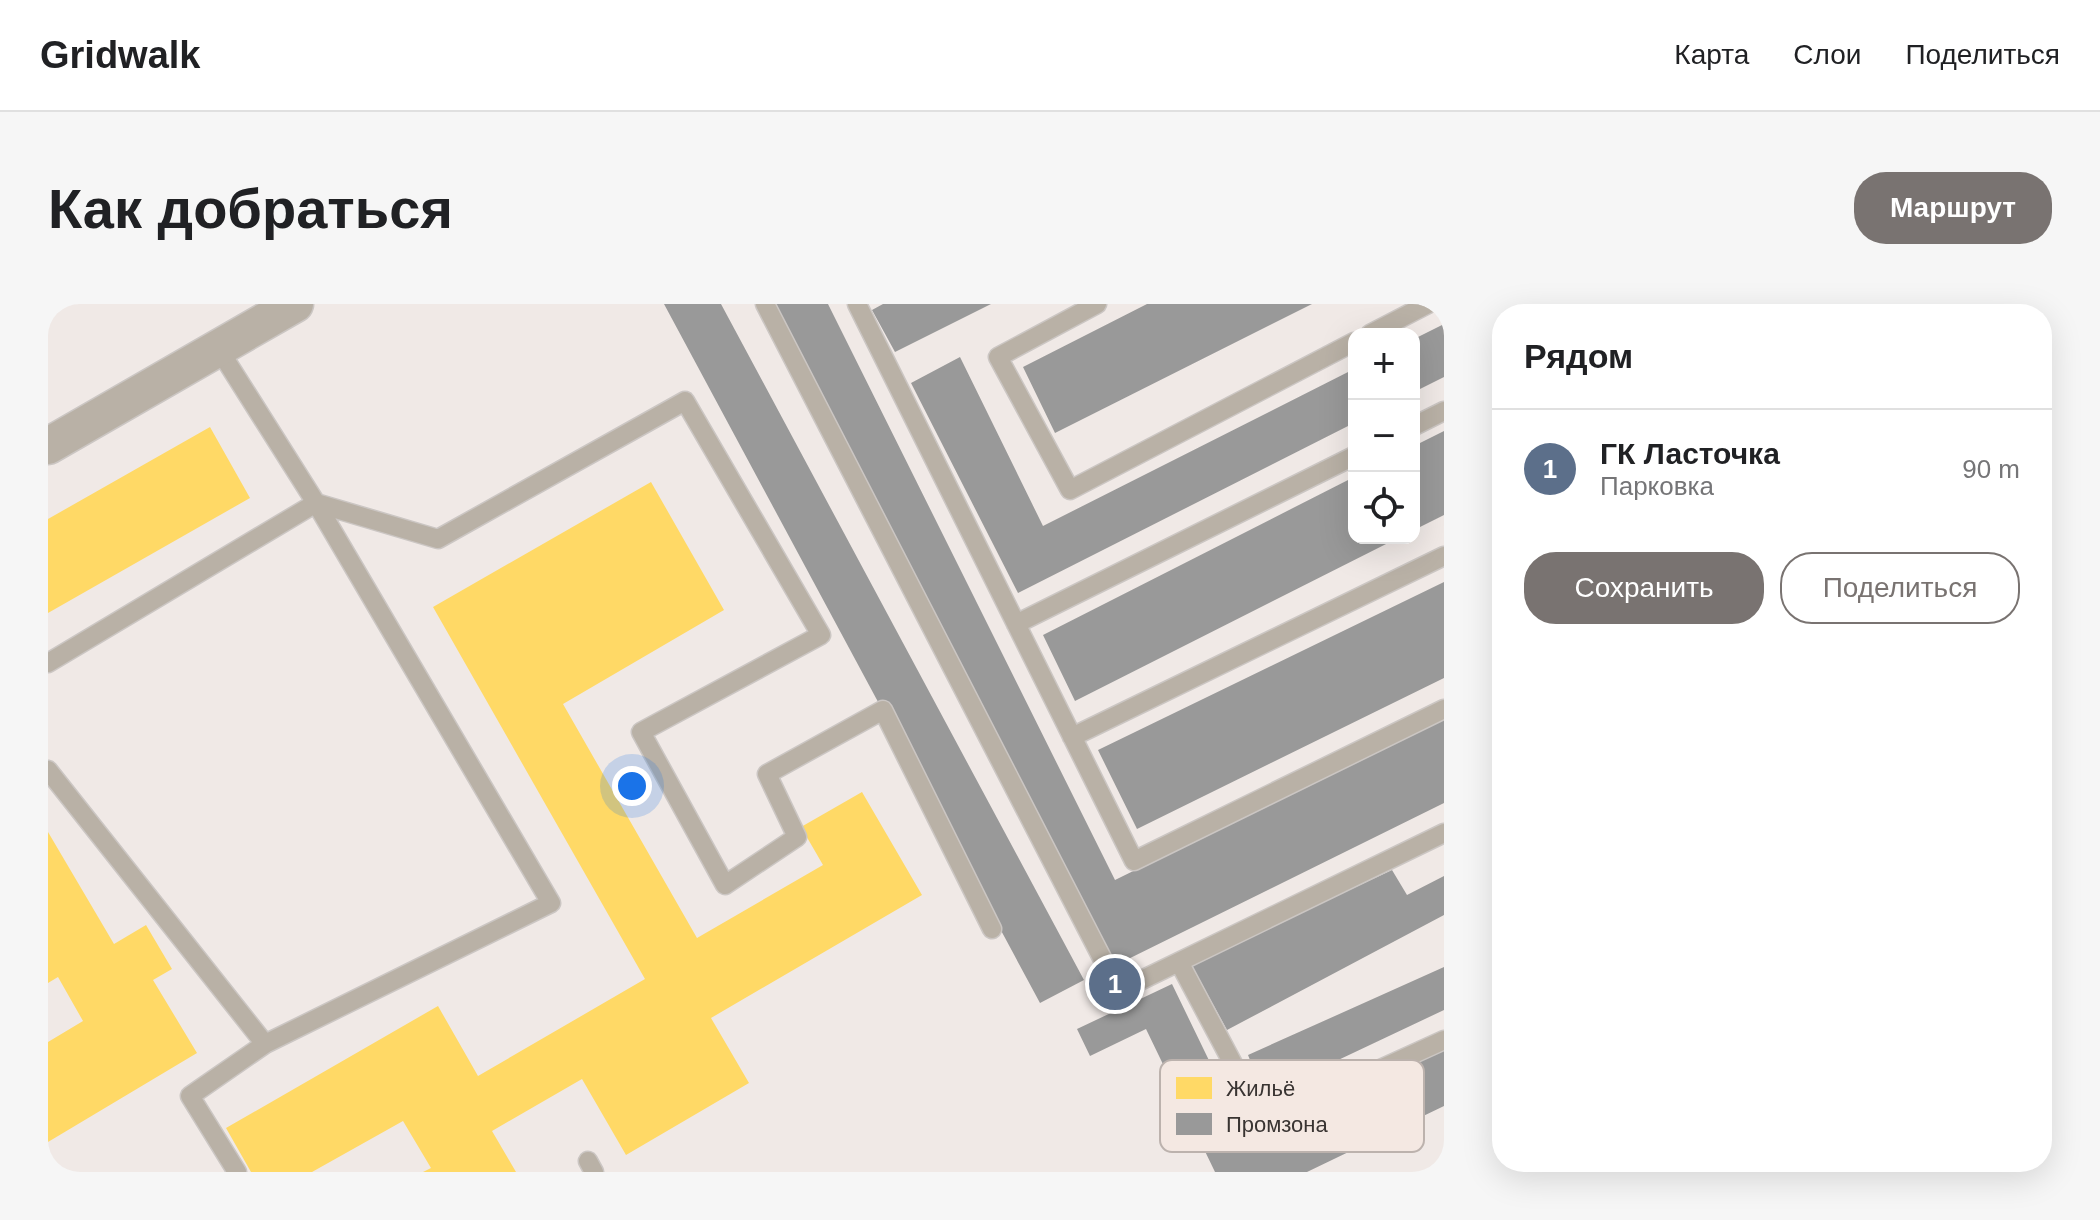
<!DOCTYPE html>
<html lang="ru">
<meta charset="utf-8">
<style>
:root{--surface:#fff;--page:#f6f6f6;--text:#202124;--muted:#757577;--line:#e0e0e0;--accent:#797371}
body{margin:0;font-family:Arial,sans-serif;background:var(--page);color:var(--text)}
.controls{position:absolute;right:24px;top:24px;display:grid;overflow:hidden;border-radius:16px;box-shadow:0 8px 32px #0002}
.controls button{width:72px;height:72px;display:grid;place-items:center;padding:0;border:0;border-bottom:2px solid var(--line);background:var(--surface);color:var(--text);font:40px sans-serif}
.you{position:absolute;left:584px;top:482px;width:28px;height:28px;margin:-20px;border:6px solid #fff;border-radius:50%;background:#1a73e8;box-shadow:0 0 0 12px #1a73e833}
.badge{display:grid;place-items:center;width:52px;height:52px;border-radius:50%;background:var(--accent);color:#fff;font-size:26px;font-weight:700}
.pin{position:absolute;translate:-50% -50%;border:4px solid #fff;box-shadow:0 2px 8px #0006}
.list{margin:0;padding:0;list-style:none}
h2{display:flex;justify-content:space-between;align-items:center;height:104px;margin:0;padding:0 32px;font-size:34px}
h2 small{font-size:26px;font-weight:400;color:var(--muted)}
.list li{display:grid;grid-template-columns:52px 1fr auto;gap:24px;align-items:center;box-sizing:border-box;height:120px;padding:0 32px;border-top:2px solid var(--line)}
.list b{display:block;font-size:30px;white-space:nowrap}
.list p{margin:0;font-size:26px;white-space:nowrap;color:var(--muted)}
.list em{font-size:26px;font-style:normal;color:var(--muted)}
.actions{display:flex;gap:16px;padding:24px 32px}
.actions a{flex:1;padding:18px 0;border:2px solid var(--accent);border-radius:32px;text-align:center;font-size:28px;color:var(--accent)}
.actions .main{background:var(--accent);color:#fff}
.icon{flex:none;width:44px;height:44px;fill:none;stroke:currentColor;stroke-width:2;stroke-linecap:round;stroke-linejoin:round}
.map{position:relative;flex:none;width:1396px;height:868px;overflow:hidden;border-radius:32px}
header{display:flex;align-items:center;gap:48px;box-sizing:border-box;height:112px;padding:0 40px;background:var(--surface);border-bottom:2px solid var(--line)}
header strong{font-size:38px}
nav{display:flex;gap:44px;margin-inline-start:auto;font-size:28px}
.intro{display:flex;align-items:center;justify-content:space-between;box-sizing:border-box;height:192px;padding:0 48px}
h1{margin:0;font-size:56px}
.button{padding:20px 36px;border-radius:32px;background:var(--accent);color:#fff;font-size:28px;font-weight:700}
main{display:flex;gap:48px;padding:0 48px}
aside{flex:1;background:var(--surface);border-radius:32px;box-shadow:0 8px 32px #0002}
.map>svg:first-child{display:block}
.homes{fill:#ffd966}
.industry{fill:#999}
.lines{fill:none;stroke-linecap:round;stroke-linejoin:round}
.service-casing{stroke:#cbc6c3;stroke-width:21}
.minor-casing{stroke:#cbc6c3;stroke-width:39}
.service{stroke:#b9b1a6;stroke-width:18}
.minor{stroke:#b9b1a6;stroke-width:36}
.key{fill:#f4e8e2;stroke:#bcb2ad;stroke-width:2}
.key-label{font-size:22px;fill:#393432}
</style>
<header>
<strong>Gridwalk</strong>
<nav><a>Карта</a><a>Слои</a><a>Поделиться</a></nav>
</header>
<div class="intro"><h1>Как добраться</h1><a class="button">Маршрут</a></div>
<main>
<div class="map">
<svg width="1396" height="868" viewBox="0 0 1396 868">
<rect width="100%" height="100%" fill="#f0e9e6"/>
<path class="homes" d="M 162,123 L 202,194 L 0,309 L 0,215 Z
M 603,178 L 676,306 L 515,400 L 649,634 L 775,561 L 753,523 L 814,488 L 874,591 L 663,714 L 701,779 L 578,851 L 534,775 L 444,827 L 468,868 L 375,868 L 383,864 L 355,817 L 264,868 L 203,868 L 178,824 L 390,702 L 430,772 L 597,675 L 385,303 Z
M 0,528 L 66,640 L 98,621 L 124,665 L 105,676 L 149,749 L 0,838 L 0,738 L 35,717 L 10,673 L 0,679 Z"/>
<path class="industry" d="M 616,0 L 673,0 L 1036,676 L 992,699 Z
M 724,0 L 780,0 L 1067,576 L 1396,414 L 1396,499 L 1064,663 Z
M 835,0 L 943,0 L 847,48 L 824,6 Z
M 1099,0 L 1264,0 L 1007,129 L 975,63 Z
M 1396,20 L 1396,73 L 1366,88 L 1366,35 Z
M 912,53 L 995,222 L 1306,65 L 1306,119 L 970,289 L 863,79 Z
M 1396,127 L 1396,211 L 1366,226 L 1366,142 Z
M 1306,173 L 1306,234 L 1350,234 L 1027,397 L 995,331 Z
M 1396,278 L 1396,374 L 1089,525 L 1050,446 Z
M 1344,566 L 1359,591 L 1396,572 L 1396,611 L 1179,726 L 1143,660 Z
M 1396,663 L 1396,706 L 1216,791 L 1200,751 Z
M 1124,680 L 1201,839 L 1396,745 L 1396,802 L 1259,868 L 1167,868 L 1098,725 L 1042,752 L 1029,725 Z"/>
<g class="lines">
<defs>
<path id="service" d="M 717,0 L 1071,687 L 1396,529
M 809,0 L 1086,557 L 1396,405
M 1049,0 L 950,53 L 1022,186 L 1306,38
M 1322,30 L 1380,0
M 170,44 L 268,199 L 390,235 L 637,97 L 773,331 L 593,428 L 677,581 L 749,533 L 719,470 L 835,406 L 944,625
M 1366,122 L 1396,107
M 968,320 L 1306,152
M 0,359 L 268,199 L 503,599 L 217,740 L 142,792 L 189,868
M 1024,433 L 1396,252
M 0,466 L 217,740
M 1131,658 L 1216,818 L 1396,736
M 540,857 L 546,868"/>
<path id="minor" d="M 0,142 L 247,0"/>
</defs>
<use href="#service" class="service-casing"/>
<use href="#minor" class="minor-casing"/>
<use href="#service" class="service"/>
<use href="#minor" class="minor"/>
</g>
<rect x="1112" y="756" width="264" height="92" rx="12" class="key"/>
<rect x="1128" y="773" width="36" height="22" fill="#ffd966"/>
<rect x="1128" y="809" width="36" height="22" fill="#999"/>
<g class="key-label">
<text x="1178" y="792">Жильё</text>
<text x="1178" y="828">Промзона</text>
</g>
</svg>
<div class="controls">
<button>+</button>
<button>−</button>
<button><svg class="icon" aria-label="locate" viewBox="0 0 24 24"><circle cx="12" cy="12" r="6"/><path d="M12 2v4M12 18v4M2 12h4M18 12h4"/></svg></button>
</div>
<div class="you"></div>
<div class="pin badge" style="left:1067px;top:680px;background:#5c6f8a">1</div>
</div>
<aside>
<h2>Рядом<small></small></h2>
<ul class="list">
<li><span class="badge" style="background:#5c6f8a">1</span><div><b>ГК Ласточка</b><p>Парковка</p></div><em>90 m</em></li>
</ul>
<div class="actions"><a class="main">Сохранить</a><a>Поделиться</a></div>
</aside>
</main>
